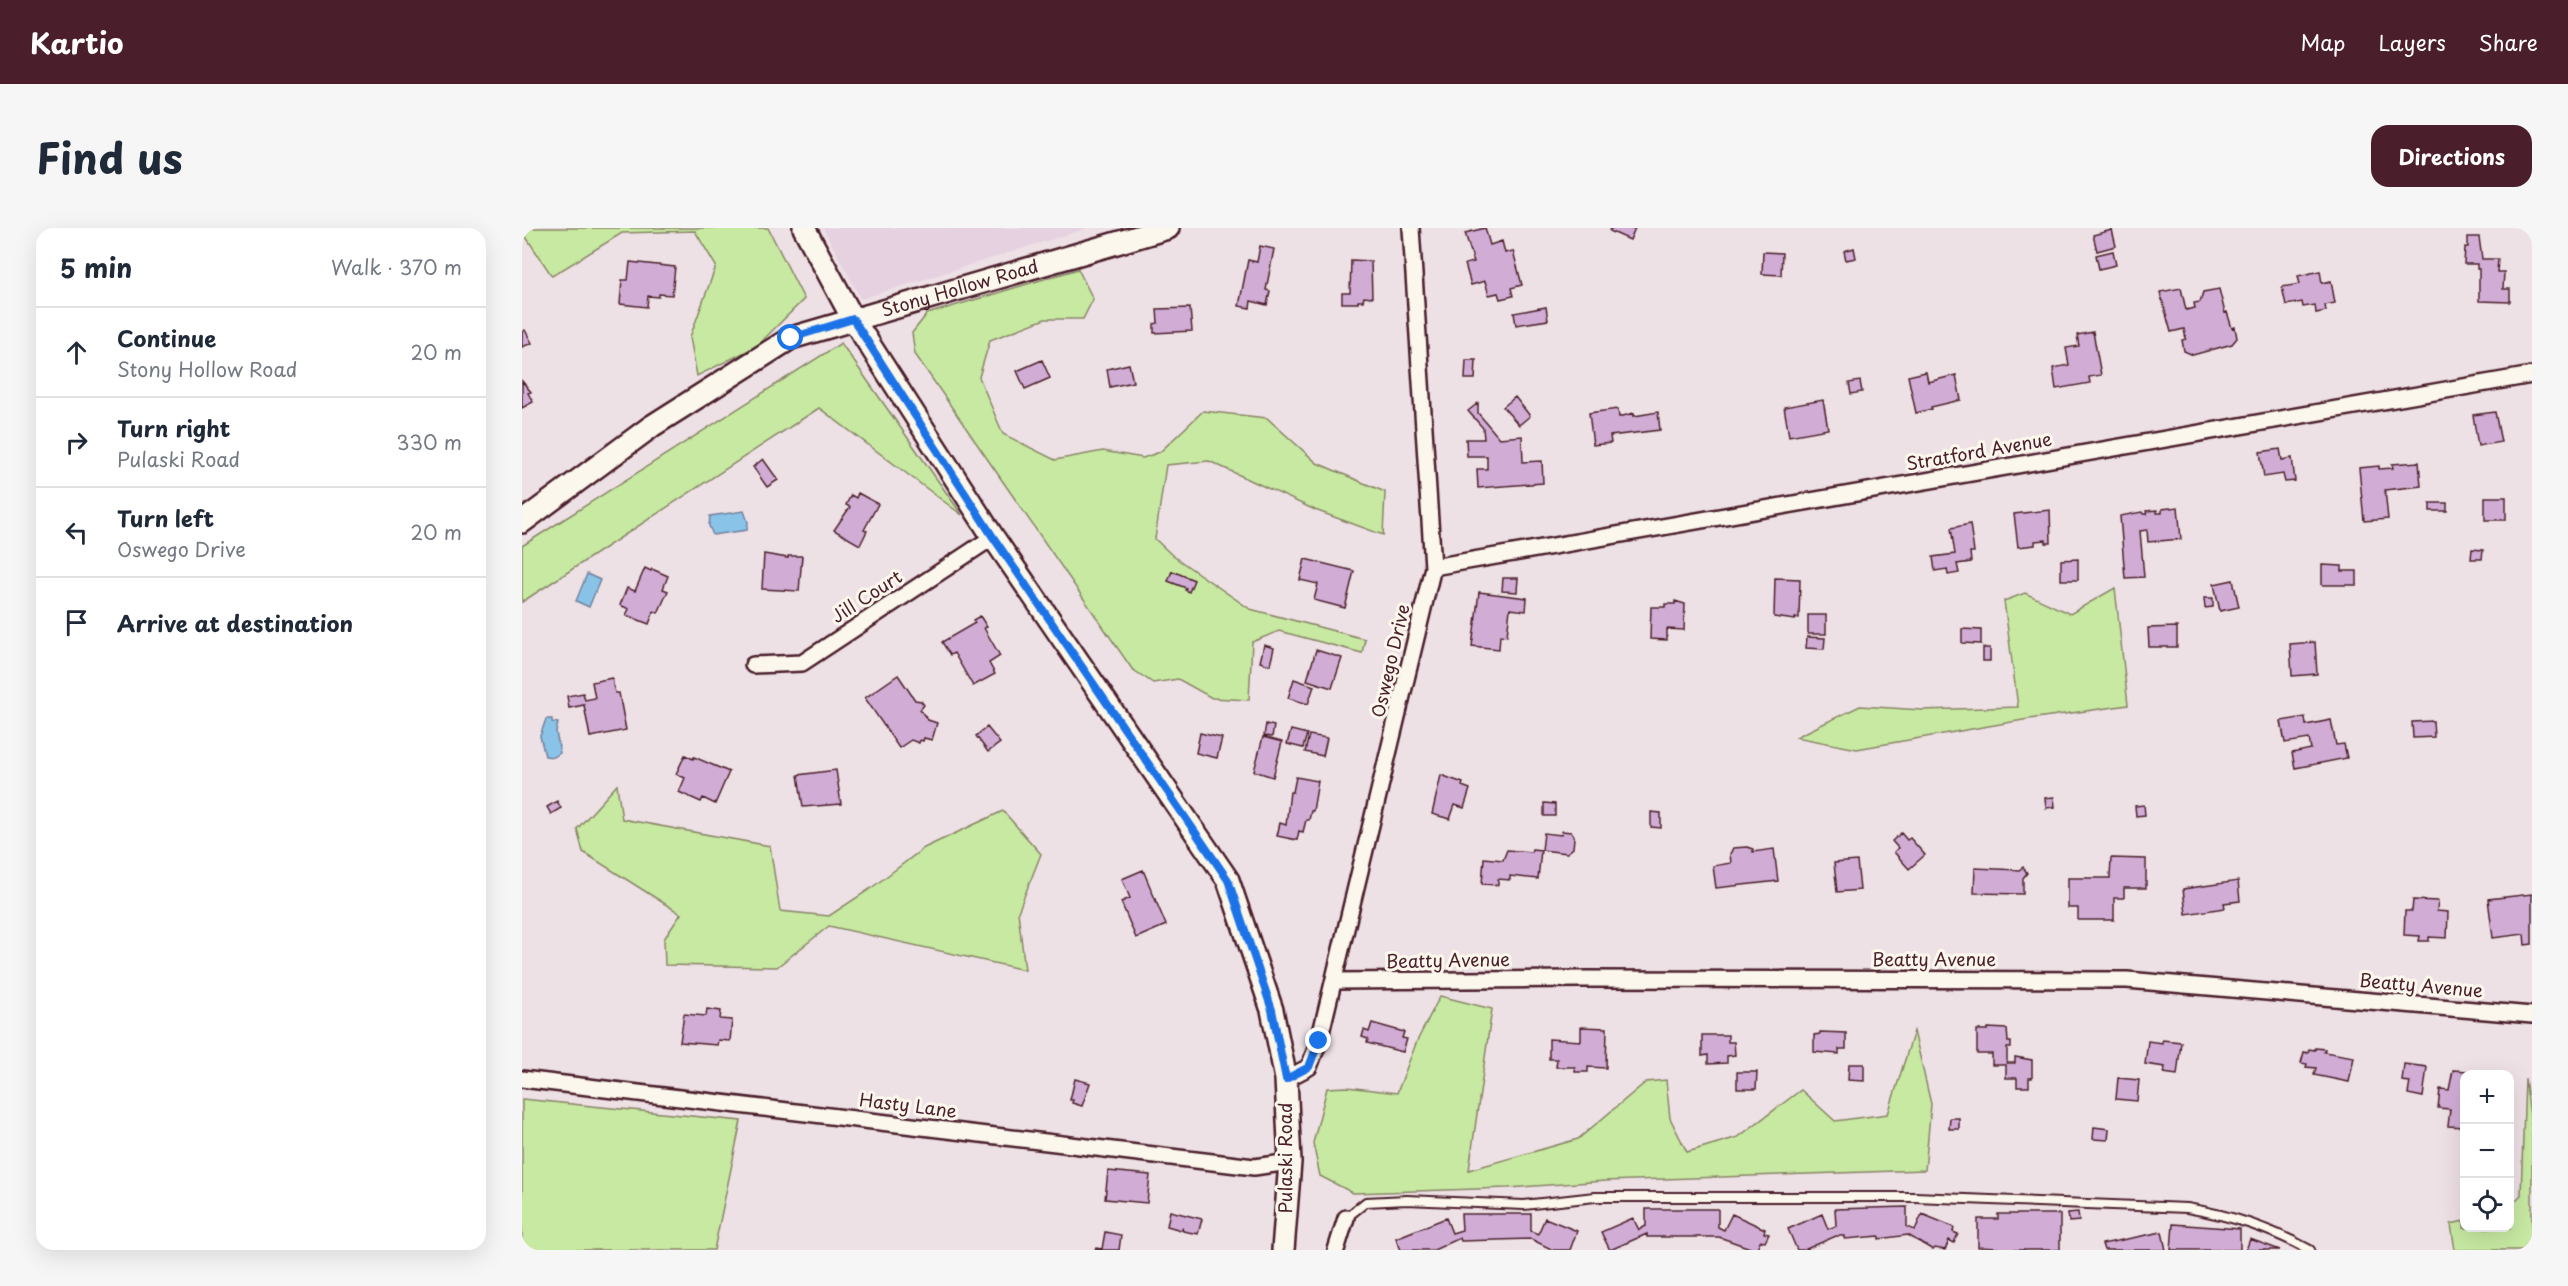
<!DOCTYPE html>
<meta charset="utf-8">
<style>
:root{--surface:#fff;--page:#f6f6f7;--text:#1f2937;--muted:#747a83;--line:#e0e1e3;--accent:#4a1f2b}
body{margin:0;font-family:"Playpen Sans",sans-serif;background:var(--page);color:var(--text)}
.controls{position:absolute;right:18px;bottom:18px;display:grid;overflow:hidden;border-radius:12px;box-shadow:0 6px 24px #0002}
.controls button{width:54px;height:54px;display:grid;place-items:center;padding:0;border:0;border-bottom:2px solid var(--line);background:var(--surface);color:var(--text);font:30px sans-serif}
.stop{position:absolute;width:18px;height:18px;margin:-14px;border:4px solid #1a73e8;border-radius:50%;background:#fff}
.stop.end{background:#1a73e8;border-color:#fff;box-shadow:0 2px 6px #0008}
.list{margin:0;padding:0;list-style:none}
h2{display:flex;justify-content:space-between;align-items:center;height:78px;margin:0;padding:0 24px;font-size:26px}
h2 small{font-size:20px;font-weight:400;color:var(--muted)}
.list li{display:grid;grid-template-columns:39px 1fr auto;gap:18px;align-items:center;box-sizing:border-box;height:90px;padding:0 24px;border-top:2px solid var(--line)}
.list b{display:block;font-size:22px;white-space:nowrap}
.list p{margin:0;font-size:20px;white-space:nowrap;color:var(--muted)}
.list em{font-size:20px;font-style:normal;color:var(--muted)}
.icon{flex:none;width:33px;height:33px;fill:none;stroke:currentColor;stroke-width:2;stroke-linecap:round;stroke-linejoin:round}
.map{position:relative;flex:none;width:2010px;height:1022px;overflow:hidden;border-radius:18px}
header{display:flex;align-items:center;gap:36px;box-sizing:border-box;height:84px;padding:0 30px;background:var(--accent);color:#fff}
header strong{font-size:28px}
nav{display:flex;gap:33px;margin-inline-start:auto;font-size:21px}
.intro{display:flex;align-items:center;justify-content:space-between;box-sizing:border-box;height:144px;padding:0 36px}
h1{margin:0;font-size:42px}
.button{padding:15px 27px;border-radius:18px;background:var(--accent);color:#fff;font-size:21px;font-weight:700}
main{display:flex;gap:36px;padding:0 36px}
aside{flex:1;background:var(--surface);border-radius:18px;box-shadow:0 6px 24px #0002}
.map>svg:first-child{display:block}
.built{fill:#e5d1e0}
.green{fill:#c7e9a2;stroke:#888466;stroke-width:1.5}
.water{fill:#8ac3e8;stroke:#70819c;stroke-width:1.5}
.building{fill:#d1add6;stroke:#4a1f2b;stroke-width:1.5}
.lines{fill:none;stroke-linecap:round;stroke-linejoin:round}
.lane-casing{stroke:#4a1f2b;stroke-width:12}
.street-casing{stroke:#4a1f2b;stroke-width:20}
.secondary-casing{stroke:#4a1f2b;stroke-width:26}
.lane{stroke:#fbf7ec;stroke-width:8}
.street{stroke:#fbf7ec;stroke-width:15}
.secondary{stroke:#fbf7ec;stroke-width:21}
.route{stroke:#1a73e8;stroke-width:8}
.labels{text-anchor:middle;stroke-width:6;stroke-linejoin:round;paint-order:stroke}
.street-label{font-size:18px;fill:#4a1f2b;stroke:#fbf7ec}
</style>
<header>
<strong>Kartio</strong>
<nav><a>Map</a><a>Layers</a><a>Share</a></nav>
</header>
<div class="intro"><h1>Find us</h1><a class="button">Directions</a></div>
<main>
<aside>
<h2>5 min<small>Walk · 370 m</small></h2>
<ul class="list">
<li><svg class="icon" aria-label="ahead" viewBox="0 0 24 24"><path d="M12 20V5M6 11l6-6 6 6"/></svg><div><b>Continue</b><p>Stony Hollow Road</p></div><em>20 m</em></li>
<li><svg class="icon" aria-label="right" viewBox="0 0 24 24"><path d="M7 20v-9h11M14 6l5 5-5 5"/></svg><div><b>Turn right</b><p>Pulaski Road</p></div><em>330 m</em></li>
<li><svg class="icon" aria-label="left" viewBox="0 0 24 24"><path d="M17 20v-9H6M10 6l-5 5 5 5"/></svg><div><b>Turn left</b><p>Oswego Drive</p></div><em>20 m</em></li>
<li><svg class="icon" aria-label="arrive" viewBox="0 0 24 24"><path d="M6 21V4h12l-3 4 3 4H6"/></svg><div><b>Arrive at destination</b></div></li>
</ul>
</aside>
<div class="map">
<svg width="2010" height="1022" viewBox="0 0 2010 1022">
<rect width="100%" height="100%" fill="#eee1e5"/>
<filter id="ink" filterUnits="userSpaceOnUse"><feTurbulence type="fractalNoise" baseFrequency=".0167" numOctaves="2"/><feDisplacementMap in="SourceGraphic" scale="12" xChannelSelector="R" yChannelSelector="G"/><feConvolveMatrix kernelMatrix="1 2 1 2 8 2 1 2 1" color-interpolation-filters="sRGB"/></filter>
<g filter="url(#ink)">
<path class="built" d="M 301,0 L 566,0 L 339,71 Z"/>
<path class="green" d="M 0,0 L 246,0 L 282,71 L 235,118 L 175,148 L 168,109 L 194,38 L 173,3 L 100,5 L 30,48 L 4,9 L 0,9 Z
M 556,41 L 571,71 L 561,91 L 523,91 L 468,112 L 457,149 L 481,206 L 533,232 L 581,223 L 621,230 L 638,224 L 681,183 L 745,190 L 795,235 L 863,264 L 861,307 L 793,282 L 687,233 L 644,237 L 633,311 L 651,328 L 728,381 L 843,411 L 840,425 L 757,403 L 730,414 L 727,472 L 690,470 L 656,451 L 631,455 L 610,441 L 393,126 L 390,105 L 405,86 Z
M 319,115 L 440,287 L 297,180 L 0,374 L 0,318 Z
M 1593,360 L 1606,477 L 1507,491 L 1335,521 L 1274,509 L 1338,478 L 1400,482 L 1496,479 L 1482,373 L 1503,365 L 1548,386 Z
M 95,557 L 100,591 L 248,618 L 258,683 L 307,688 L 348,661 L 402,620 L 481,583 L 519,626 L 496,684 L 503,742 L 307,698 L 255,739 L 143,737 L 142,711 L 159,686 L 61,624 L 55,601 Z
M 918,768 L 970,781 L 947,942 L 1056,911 L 1124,854 L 1144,852 L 1148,890 L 1165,924 L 1216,909 L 1279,862 L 1313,893 L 1366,886 L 1392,803 L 1409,876 L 1403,942 L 1083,953 L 986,960 L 831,965 L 798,948 L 791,915 L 805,860 L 825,859 L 875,865 L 895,813 Z
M 2003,850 L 2010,902 L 2010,1022 L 1933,1022 L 1929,996 L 1942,993 L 1942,1000 L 1988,1000 L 1988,978 L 1999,967 Z
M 0,871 L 219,893 L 192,1022 L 0,1022 Z"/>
<path class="water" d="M 222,283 L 226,294 L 225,302 L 191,307 L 187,298 L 188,288 Z
M 65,346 L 78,352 L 67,379 L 54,373 Z
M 24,491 L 30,491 L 30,494 L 36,495 L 34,504 L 38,525 L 32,529 L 23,528 L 18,508 Z"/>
<path class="building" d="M 963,0 L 968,17 L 980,13 L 983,25 L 991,23 L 1000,57 L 989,60 L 991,68 L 978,71 L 976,65 L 967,67 L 963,53 L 949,57 L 943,36 L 952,34 L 943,5 Z
M 1089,0 L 1113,0 L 1108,12 L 1088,3 Z
M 1590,2 L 1594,18 L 1575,23 L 1571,7 Z
M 1946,9 L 1957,9 L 1960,31 L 1976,31 L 1975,44 L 1982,44 L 1981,61 L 1988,61 L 1988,74 L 1957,73 L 1957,41 L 1955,41 L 1955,36 L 1942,36 L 1943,19 L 1946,19 Z
M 738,18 L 752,21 L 744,62 L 748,63 L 745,77 L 729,73 L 728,80 L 717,78 L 726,32 L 735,34 Z
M 1332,20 L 1334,30 L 1324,32 L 1322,23 Z
M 1591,23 L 1594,37 L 1577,41 L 1574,27 Z
M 1241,24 L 1260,25 L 1259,47 L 1240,46 Z
M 829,32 L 849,33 L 850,70 L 842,69 L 841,73 L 836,73 L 836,75 L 820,75 L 820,65 L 828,65 Z
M 108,34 L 153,39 L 150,67 L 137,66 L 137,69 L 126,68 L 125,79 L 98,76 L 100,52 L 106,52 Z
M 1798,43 L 1800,55 L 1809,53 L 1813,75 L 1803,77 L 1804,83 L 1794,85 L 1793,77 L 1781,79 L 1780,74 L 1764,77 L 1760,59 L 1778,56 L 1776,48 Z
M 1659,60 L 1664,82 L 1673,80 L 1672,75 L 1678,74 L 1681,64 L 1697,61 L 1703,85 L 1705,84 L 1710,100 L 1713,99 L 1715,110 L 1710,116 L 1671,127 L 1662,123 L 1660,112 L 1664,111 L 1662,101 L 1649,104 L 1638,64 Z
M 1024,79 L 1026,92 L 994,97 L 992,85 Z
M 668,80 L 670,103 L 632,105 L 632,96 L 636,95 L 635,81 Z
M 3,102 L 10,115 L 0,119 L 0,104 Z
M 1571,104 L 1579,147 L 1567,149 L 1568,155 L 1534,161 L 1531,140 L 1547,137 L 1544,120 L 1557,118 L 1555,107 Z
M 520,132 L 528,150 L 503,161 L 495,143 Z
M 944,132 L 954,132 L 953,151 L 943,151 Z
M 607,136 L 611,154 L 588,159 L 585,141 Z
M 1404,144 L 1406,154 L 1434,147 L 1439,172 L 1409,179 L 1410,181 L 1394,185 L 1386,148 Z
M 0,153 L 9,164 L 6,165 L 11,174 L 0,180 Z
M 1338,153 L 1340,164 L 1329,166 L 1327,155 Z
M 993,169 L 1008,188 L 997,197 L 981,179 Z
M 1301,172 L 1306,201 L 1267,208 L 1262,179 Z
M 956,175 L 956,185 L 977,210 L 1000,208 L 1001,234 L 1020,233 L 1021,255 L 956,260 L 955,241 L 965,241 L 965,228 L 945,228 L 944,211 L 962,211 L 961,200 L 946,183 Z
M 1096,181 L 1097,189 L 1112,185 L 1112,188 L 1136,184 L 1138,202 L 1088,208 L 1089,215 L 1071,217 L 1067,185 Z
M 1973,184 L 1979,214 L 1956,218 L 1951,187 Z
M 1758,221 L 1760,232 L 1770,230 L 1773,253 L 1763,254 L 1761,246 L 1742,249 L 1738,224 Z
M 241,231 L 256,252 L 245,259 L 231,239 Z
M 1897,234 L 1899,258 L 1863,262 L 1866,291 L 1842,293 L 1837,240 L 1857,238 L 1857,241 L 1871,240 L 1870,236 Z
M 336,265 L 356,276 L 342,302 L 345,303 L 338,317 L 312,302 L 328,279 L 324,277 L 329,267 L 334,270 Z
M 1963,269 L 1984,269 L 1984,292 L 1963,292 Z
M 1908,275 L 1925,275 L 1925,283 L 1908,283 Z
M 1656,279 L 1659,311 L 1626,314 L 1625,302 L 1618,303 L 1622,349 L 1603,350 L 1598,288 L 1620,284 L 1621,286 L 1625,286 L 1624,283 L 1635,282 L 1635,285 L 1640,285 L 1640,281 Z
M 1528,282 L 1529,315 L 1524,315 L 1524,312 L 1513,313 L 1513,317 L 1496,319 L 1492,286 Z
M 1448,296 L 1452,324 L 1448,324 L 1449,334 L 1435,336 L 1437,345 L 1426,347 L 1425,341 L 1413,343 L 1411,329 L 1433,326 L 1429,300 Z
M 1950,321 L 1961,322 L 1960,331 L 1949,331 Z
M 242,326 L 266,330 L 266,328 L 280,328 L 277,363 L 240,361 Z
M 783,331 L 832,343 L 823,380 L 792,372 L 796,356 L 778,352 Z
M 1556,331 L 1556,352 L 1539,352 L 1539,332 Z
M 1800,337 L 1820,338 L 1820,343 L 1835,343 L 1835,357 L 1800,357 Z
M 123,340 L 129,343 L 130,341 L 146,348 L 141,361 L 146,363 L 136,385 L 132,383 L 127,396 L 104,387 L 107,381 L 98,377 L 105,360 L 113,363 Z
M 650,343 L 672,352 L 667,364 L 663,362 L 664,360 L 646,353 Z
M 981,350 L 996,350 L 995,364 L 980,363 Z
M 1253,350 L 1278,351 L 1277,390 L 1273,390 L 1273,392 L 1252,389 Z
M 1711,352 L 1717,379 L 1698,383 L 1692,356 Z
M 957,364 L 1005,370 L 1004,383 L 988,381 L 985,408 L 978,407 L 977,421 L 950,418 Z
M 1682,370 L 1691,370 L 1691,379 L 1683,380 Z
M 1153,373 L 1163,376 L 1162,402 L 1145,401 L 1145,412 L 1128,411 L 1129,379 L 1143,379 L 1143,376 L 1153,376 Z
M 1286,387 L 1304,387 L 1304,406 L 1286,406 Z
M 458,388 L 465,399 L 462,400 L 478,428 L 467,435 L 473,446 L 451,458 L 432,425 L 428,427 L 420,414 L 453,395 L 451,392 Z
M 1655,399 L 1655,419 L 1627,419 L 1626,400 Z
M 1440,401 L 1459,402 L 1459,416 L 1440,415 Z
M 1285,409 L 1303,410 L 1302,421 L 1284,420 Z
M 1793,414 L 1795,446 L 1770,448 L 1768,416 Z
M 742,417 L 752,420 L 748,437 L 738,434 Z
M 1461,420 L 1468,420 L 1468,433 L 1461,433 Z
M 794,422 L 820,430 L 810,460 L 785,452 Z
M 376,447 L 393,472 L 399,473 L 402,477 L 398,482 L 406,492 L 415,495 L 410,512 L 402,510 L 401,513 L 398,512 L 397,515 L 389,512 L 377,520 L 343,470 Z
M 90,450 L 93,465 L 97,465 L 104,502 L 68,509 L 62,477 L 47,480 L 45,468 L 61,465 L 63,472 L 73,470 L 70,454 Z
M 772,451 L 792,458 L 786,476 L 766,470 Z
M 1783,489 L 1784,497 L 1809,492 L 1814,517 L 1822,516 L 1825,530 L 1773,540 L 1770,525 L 1789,521 L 1787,511 L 1763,515 L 1759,493 Z
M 1911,493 L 1912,509 L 1891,510 L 1890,494 Z
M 744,496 L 752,498 L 750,509 L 742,508 Z
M 465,499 L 478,515 L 466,524 L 454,508 Z
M 769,502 L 785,506 L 781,520 L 765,516 Z
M 678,505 L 700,510 L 695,530 L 674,525 Z
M 787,507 L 805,510 L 801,528 L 783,524 Z
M 741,509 L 760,514 L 751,549 L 732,543 Z
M 163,527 L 171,531 L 172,529 L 207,544 L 193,576 L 181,570 L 179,574 L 157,564 L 163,550 L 154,546 Z
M 314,542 L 319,576 L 281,579 L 276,547 Z
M 919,547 L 941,555 L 940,558 L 948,561 L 942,580 L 933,577 L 928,591 L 910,586 Z
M 774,549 L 796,553 L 791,583 L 789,583 L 787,592 L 784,592 L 781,604 L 777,603 L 775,612 L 755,608 L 758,595 L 764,597 L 768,564 L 771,564 Z
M 1532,569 L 1533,579 L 1524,580 L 1523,570 Z
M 35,573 L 39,580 L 29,586 L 25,579 Z
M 1022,575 L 1033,576 L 1033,588 L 1022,588 Z
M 1622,577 L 1623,587 L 1614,588 L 1613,578 Z
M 1129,584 L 1139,585 L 1139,600 L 1129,599 Z
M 1040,603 L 1049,604 L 1052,610 L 1051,620 L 1045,625 L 1020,622 L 1022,605 L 1039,607 Z
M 1379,605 L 1385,612 L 1388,610 L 1403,627 L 1387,641 L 1372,624 L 1376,620 L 1370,613 Z
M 1225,619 L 1231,621 L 1231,624 L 1252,621 L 1256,653 L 1194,660 L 1191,638 L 1209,635 L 1208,626 L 1211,620 Z
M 1010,621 L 1019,622 L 1016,651 L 988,648 L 988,652 L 976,651 L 976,657 L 960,656 L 962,630 L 981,632 L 985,622 L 1009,624 Z
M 1589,630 L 1624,631 L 1624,660 L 1602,660 L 1602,670 L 1592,670 L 1592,692 L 1556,692 L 1556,680 L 1546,680 L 1546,650 L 1588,650 Z
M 1335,633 L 1338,662 L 1315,664 L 1312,635 Z
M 1501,639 L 1505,645 L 1501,650 L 1501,666 L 1452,665 L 1453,640 L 1497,642 Z
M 621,642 L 644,697 L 614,710 L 599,674 L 608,670 L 600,651 Z
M 1716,653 L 1718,673 L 1702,675 L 1703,680 L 1664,686 L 1661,661 Z
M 2010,666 L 2010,716 L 2003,717 L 2002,706 L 1971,710 L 1966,671 Z
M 1891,672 L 1916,673 L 1915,683 L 1926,684 L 1925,710 L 1907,709 L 1907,713 L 1897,713 L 1898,708 L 1882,707 L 1883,683 L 1890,683 Z
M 185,781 L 199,783 L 198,791 L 210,792 L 208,813 L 196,812 L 195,817 L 158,814 L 162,786 L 184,788 Z
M 850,795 L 882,804 L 880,810 L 885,811 L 881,824 L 845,815 L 846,811 L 840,809 L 842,802 L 847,804 Z
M 1059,799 L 1085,800 L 1084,840 L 1066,839 L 1066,844 L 1053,844 L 1053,839 L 1034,839 L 1035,831 L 1027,831 L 1027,811 L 1059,813 Z
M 1466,800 L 1485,801 L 1486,814 L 1489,814 L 1489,820 L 1485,820 L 1485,835 L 1493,835 L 1493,829 L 1510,832 L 1510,850 L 1507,850 L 1507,859 L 1495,859 L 1495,850 L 1484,850 L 1484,837 L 1470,837 L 1470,826 L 1455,826 L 1455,802 L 1466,802 Z
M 1298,804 L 1324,805 L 1324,821 L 1317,821 L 1317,826 L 1292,824 L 1292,807 L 1298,806 Z
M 1180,807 L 1206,807 L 1206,814 L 1212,814 L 1213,827 L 1205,828 L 1205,835 L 1186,836 L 1186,827 L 1180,828 Z
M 1640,812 L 1659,814 L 1655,847 L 1642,845 L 1643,839 L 1623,836 L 1626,813 L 1640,815 Z
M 1793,820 L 1803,821 L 1802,824 L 1832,829 L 1827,854 L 1792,847 L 1794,840 L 1784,839 L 1785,836 L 1779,835 L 1782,824 L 1786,825 L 1787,821 L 1793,822 Z
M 1327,836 L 1342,836 L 1342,853 L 1326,852 Z
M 1882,836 L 1905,839 L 1901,869 L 1886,866 L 1888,854 L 1880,853 Z
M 1931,842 L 1945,843 L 1945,846 L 1942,846 L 1942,899 L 1926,898 L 1928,881 L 1916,880 L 1918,861 L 1927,862 Z
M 1215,844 L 1235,844 L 1234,861 L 1215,861 Z
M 1596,850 L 1617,852 L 1615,873 L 1594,871 Z
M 553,851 L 568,855 L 560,878 L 550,875 L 551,872 L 548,872 Z
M 1428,890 L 1437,890 L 1437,901 L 1427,901 Z
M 1572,899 L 1587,901 L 1586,912 L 1571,911 Z
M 586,943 L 628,947 L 625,975 L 583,971 Z
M 1385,979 L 1385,999 L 1393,1002 L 1400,986 L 1432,999 L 1431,1004 L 1436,1006 L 1432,1015 L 1427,1012 L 1423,1022 L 1413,1020 L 1411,1022 L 1386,1007 L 1357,1011 L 1357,1008 L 1323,1011 L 1323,1008 L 1314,1008 L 1282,1022 L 1275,1022 L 1266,1001 L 1300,986 L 1306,1001 L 1314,998 L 1313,981 Z
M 1124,981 L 1196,981 L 1196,999 L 1202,1002 L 1210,986 L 1243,1001 L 1242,1005 L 1247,1006 L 1243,1014 L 1238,1013 L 1234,1022 L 1197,1009 L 1125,1009 L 1125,1006 L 1088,1022 L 1079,1004 L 1111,990 L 1117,1002 L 1124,998 Z
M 648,983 L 680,991 L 676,1006 L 661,1003 L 660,1000 L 659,1002 L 645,998 Z
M 1556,984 L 1557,993 L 1547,994 L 1546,985 Z
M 939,986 L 1009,986 L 1009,1003 L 1016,1006 L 1023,990 L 1055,1003 L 1048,1022 L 1031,1022 L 1009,1011 L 939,1013 L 938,1010 L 912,1022 L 879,1022 L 874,1010 L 924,990 L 930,1005 L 940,1002 Z
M 1476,986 L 1538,986 L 1538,1022 L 1475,1022 L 1475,1020 L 1456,1019 L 1456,991 L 1476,991 Z
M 1651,996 L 1718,1001 L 1718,1022 L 1649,1022 Z
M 583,1004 L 599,1007 L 597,1022 L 573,1022 L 574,1020 L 580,1021 Z
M 1640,1004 L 1644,1022 L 1582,1022 L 1580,1016 Z
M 1728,1011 L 1758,1022 L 1724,1022 Z"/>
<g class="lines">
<defs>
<path id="lane" d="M 824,990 L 844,974 L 885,972 L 1002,977 L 1073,969 L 1393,969 L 1665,980 C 1711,988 1747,1000 1788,1022"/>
<path id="street" d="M 911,339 L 2010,147
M 231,437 L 280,435 L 471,309
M 812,753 L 1059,751 L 1605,752 L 2010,787
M 0,851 L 732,939 L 768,934
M 764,851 L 787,839 L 797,813 L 911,339 L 889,0
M 814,1022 L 824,990"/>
<g id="secondary">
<path d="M 282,0 L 331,91 L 471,309 L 706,652 L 750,782 L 764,851 L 768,934 L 761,1022"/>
<path id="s1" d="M 0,294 L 130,198 L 269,110 L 646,0"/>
</g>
</defs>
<use href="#lane" class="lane-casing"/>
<use href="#street" class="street-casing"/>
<use href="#secondary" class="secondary-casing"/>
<use href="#lane" class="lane"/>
<use href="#street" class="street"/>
<use href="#secondary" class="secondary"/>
</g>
</g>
<g class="lines" filter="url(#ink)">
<path class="route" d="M 269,110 L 331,91 L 471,309 L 706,652 L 750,782 L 764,851 L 787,839 L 797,813"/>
</g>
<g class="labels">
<g class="street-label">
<text dy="6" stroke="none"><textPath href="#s1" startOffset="502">Stony Hollow Road</textPath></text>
<text transform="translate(1457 224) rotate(-10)" y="6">Stratford Avenue</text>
<text transform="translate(345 369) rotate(-33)" y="6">Jill Court</text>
<text transform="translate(869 433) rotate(-77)" y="6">Oswego Drive</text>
<text x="1412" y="738">Beatty Avenue</text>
<text transform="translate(926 733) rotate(-1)" y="6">Beatty Avenue</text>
<text transform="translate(1899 758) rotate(5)" y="6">Beatty Avenue</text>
<text transform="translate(386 878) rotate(7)" y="6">Hasty Lane</text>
<text transform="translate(764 930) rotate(-90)" y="6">Pulaski Road</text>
</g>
</g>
</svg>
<div class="controls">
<button>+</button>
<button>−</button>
<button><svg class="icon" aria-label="locate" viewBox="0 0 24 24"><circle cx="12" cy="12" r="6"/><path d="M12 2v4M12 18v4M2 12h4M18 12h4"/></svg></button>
</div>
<div class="stop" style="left:269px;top:110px"></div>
<div class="stop end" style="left:797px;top:813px"></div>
</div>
</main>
